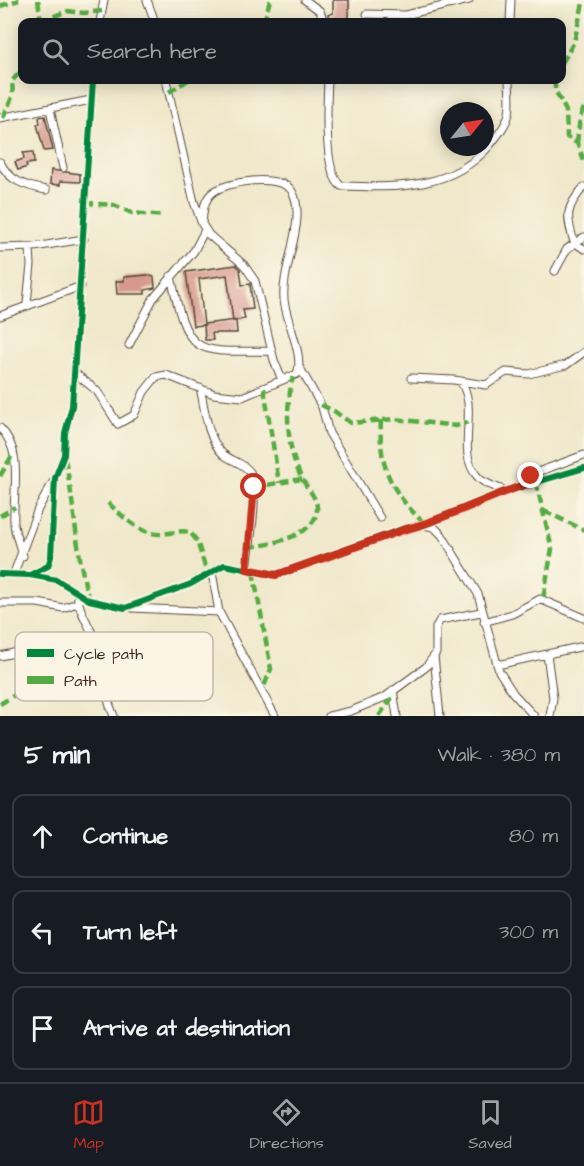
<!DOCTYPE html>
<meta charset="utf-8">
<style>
:root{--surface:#171b24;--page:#20242c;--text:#f1f3f6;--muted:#9ea1a6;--line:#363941;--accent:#c8321e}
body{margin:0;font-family:"Architects Daughter",sans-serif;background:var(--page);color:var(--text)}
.compass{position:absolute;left:440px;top:102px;width:54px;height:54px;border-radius:50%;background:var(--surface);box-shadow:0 3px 15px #0003;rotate:60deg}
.stop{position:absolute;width:18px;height:18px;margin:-14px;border:4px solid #c8321e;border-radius:50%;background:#fff}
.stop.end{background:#c8321e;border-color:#fff;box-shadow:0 2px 6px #0008}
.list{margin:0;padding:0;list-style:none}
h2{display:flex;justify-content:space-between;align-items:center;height:78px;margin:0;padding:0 24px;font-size:26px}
h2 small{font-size:20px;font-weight:400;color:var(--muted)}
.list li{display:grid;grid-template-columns:39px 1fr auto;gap:18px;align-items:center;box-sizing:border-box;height:84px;margin:0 12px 12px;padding:0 12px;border:2px solid var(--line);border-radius:12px}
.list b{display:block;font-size:22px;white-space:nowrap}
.list em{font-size:20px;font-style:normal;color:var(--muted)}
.icon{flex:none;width:33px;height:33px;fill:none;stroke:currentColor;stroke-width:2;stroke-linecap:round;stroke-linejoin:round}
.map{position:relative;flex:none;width:584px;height:716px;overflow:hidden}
.search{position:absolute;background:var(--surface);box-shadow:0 3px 15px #0003;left:18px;right:18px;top:18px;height:66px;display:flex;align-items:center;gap:15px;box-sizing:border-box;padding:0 21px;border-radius:12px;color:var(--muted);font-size:22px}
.sheet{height:366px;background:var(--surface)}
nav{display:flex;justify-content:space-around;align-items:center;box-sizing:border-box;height:84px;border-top:2px solid var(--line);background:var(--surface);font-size:16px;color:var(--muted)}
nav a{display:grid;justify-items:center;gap:3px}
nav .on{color:var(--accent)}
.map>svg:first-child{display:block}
.building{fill:#d7988d}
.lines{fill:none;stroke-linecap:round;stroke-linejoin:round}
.minor-casing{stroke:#564638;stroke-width:9}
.minor{stroke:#fff;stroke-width:7}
.quiet{stroke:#55ab43;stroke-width:4.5;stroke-dasharray:9 4.5;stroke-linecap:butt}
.cycleway-casing{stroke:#fcf5e5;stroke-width:10}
.cycleway{stroke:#00873e;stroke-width:6}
.route{stroke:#c8321e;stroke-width:8}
.key{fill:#fcf5e5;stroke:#c2b8a9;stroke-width:1.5}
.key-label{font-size:16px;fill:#3b2a1e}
</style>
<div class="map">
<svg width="584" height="716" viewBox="0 0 584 716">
<rect width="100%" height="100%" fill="#fcf5e5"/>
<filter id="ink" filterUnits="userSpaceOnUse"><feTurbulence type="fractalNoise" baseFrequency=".0167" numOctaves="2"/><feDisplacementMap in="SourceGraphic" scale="12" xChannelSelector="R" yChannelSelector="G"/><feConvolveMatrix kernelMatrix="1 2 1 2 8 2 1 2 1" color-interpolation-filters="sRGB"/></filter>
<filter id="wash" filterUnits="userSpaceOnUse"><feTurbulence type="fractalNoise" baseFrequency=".008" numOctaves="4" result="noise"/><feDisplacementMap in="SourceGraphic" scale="24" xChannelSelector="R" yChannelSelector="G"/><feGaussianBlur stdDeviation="1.35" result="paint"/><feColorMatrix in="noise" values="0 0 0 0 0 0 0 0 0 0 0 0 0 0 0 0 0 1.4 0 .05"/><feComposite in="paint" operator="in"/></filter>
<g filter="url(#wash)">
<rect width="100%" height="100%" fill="#efe8cb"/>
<g id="blocks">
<path class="building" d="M 333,0 L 349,0 L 349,22 L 330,22 L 328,15 L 333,13 Z
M 45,116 L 53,150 L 44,151 L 37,124 L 40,124 L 39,117 Z
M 33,152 L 34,163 L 26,164 L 27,167 L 18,170 L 15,162 L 24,159 L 23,153 Z
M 51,170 L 80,174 L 80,182 L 60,181 L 60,185 L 50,184 Z
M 236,265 L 240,269 L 242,285 L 250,284 L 253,309 L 243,310 L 245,319 L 233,321 L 227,275 L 199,279 L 204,325 L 193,326 L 186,272 Z
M 147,275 L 154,277 L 155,288 L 145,290 L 145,294 L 117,294 L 116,281 L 124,281 L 124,277 Z
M 236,320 L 237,333 L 212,333 L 213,340 L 205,340 L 204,324 Z"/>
</g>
</g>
<g filter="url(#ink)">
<use href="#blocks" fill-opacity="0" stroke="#564638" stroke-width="1.5"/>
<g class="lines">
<defs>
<path id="minor" d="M 147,0 L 155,22
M 305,0 L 320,11 L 324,22
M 367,14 L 405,15 L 469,0
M 100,22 L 104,0
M 510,22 L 511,0
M 166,80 L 194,202 L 202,224 L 209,235 L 244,265 L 255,281 L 274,360 L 282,380
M 328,80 C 327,102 323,173 341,186 C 396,188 453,190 491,144 C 497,136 505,127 508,117 C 512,106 509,91 509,80
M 50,109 L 63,168
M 0,118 L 91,100
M 0,162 C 9,181 25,186 46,190
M 584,187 C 565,208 566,216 574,242 L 584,249
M 0,248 L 34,247 L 84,239
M 555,271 L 567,249 L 584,237
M 171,276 C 188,357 193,352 272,351
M 27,303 L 31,265 L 30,248
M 0,316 L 81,286
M 129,345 L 153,299 L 194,251 L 205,230
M 300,368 L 322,407 L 329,433 L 380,518
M 75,373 L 97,391 L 118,424 L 134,415 L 144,392 L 156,377 L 166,375 L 214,394 L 242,397 L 297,374 C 305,356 285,319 284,299 C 281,267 308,219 292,191 C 281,173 224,181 211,194 C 203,202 203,214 202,224
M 411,378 L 454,380 L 486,385 L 506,372 L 529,374 L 566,365 L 584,352
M 460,381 C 480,407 455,451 477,476 C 483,484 497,487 506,491
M 200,388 C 205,409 207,439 223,454 C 231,461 244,463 250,472 C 260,489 249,548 247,569
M 0,428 C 25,452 12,494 14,524 C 15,534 19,545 23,556
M 527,485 L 535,473 L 584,455
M 423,525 L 434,527 L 442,535 L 478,594 L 499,671 L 513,693 L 534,716
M 212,572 L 219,612 L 275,716
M 14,573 L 38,509 L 53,482
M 0,574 L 30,575 L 57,580 L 89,600 L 125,608 L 191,584 L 224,565 L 276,575 L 403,529 L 423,525 L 506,491 L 584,468
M 30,575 L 48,566 L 51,557 L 55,478 L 64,455 L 65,433 L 72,406 L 93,80
M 77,592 C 78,613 92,627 97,646 C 104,669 103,693 114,716
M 0,603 L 38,603 L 63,608 L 77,603
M 132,608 L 219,612
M 484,622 L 512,614 L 540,599 L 584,618
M 547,654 L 553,698 L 550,716
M 0,656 L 18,652
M 434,656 L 440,716
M 497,665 L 584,646
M 393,690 L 397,716
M 329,716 L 351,711 L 385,697 L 426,667 L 436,653 L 436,627 L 440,620 L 481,612"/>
</defs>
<use href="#minor" class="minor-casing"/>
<use href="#minor" class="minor"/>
<path class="quiet" d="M 38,0 L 41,22
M 0,6 L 19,0
M 41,21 L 68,11 L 84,13 L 102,11
M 264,22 L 270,0
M 562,63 L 574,42 L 583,3
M 555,80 L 555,90 L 566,111 L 567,137 L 577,143 L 584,161
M 169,92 L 188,80
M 3,118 L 13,95 L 12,81 L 22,70
M 577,143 L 580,117 L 584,108
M 85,203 L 114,205 L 132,213 L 164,216
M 264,388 L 279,483
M 321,405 L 334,411 L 351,423 L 395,419 L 456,426 L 468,422
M 381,420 C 378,466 391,492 424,523
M 65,459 C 75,506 76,554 89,600
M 0,476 L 13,454
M 536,482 L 552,549 L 543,599
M 254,487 L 302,479
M 108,503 C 123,516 140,535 162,534 C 172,533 180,530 190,532 L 197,541 L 207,573
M 544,511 L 584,530
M 0,516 L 15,507
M 249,547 C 269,545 317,536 317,509 C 318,498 305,486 301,477 C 286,446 285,409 293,377
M 253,571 L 271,669 L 263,689
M 0,704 L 31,685
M 379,716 L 394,695"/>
<defs>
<path id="cycleway" d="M 0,574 L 30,575 L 57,580 L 89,600 L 125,608 L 191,584 L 224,565 L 276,575 L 403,529 L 423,525 L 506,491 L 584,468
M 30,575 L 48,566 L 51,557 L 55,478 L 64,455 L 65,433 L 72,406 L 93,80"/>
</defs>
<use href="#cycleway" class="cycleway-casing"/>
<use href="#cycleway" class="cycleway"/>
</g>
</g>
<g class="lines" filter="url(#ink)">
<path class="route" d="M 254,487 L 247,569 L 276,575 L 403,530 C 444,520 485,498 527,484 L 531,476"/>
</g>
<rect x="15" y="632" width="198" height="69" rx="9" class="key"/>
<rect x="27" y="649" width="27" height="8" fill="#00873e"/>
<rect x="27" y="676" width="27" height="8" fill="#55ab43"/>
<g class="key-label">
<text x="64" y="659">Cycle path</text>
<text x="64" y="686">Path</text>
</g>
</svg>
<svg class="compass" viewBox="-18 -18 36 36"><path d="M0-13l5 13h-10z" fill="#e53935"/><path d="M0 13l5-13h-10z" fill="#9ea1a6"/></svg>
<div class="stop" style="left:254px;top:487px"></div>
<div class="stop end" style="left:531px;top:476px"></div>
<div class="search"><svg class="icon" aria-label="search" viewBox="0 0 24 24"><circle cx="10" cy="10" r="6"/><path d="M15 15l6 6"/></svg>Search here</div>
</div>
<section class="sheet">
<h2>5 min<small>Walk · 380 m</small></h2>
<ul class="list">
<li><svg class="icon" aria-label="ahead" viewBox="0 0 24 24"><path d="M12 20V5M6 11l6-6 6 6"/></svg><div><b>Continue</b></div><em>80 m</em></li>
<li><svg class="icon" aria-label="left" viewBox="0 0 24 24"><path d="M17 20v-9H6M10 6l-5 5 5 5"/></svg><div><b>Turn left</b></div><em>300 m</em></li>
<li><svg class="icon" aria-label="arrive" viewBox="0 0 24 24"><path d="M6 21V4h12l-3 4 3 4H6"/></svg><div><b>Arrive at destination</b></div></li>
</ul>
</section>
<nav>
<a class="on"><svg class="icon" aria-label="map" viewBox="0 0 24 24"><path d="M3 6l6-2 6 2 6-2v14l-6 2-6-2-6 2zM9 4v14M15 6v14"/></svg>Map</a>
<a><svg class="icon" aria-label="directions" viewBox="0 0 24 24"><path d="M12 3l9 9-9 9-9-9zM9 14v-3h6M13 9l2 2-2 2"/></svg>Directions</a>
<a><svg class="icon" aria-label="saved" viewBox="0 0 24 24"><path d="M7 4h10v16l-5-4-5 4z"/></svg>Saved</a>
</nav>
